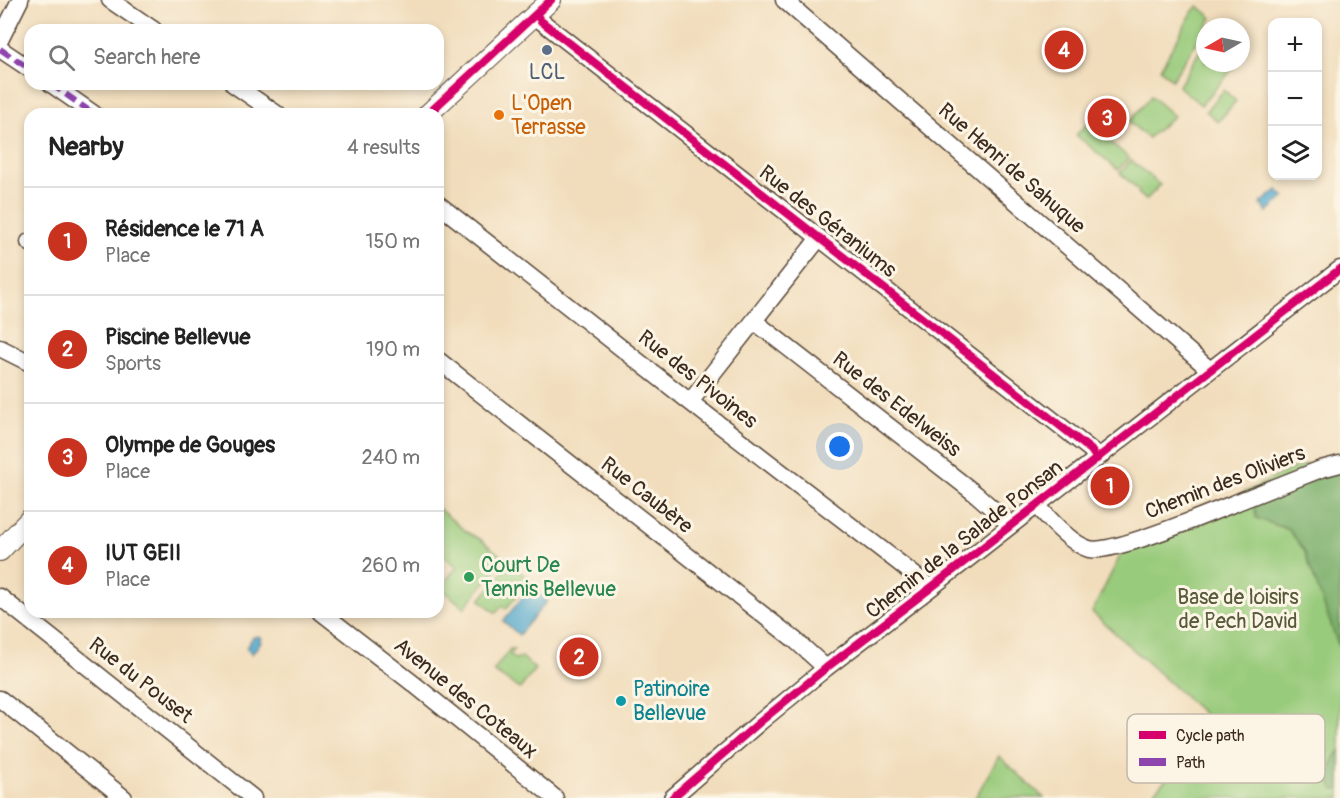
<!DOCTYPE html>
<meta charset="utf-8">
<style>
:root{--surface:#fff;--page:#f6f6f6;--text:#222;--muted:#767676;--line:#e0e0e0;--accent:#c8321e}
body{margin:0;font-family:Pangolin,sans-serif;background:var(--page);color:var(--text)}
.controls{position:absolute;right:18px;top:18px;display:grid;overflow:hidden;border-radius:12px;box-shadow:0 3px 9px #0003}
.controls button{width:54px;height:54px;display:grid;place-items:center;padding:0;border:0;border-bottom:2px solid var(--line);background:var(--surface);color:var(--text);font:30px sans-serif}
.compass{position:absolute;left:1196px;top:18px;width:54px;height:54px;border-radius:50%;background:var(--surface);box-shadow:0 3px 9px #0003;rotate:261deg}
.you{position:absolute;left:840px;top:447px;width:21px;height:21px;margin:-15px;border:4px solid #fff;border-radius:50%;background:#1a73e8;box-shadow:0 0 0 9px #1a73e833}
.badge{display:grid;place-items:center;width:39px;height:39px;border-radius:50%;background:var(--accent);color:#fff;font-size:20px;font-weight:700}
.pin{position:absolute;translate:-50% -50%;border:3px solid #fff;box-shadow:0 2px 6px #0006}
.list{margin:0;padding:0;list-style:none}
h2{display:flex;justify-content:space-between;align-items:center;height:78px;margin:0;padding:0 24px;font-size:26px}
h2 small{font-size:20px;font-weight:400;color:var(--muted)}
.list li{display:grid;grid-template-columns:39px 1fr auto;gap:18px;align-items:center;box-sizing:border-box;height:108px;padding:0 24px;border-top:2px solid var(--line)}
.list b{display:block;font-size:22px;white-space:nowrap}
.list p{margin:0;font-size:20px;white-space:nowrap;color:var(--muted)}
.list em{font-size:20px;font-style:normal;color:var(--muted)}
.icon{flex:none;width:33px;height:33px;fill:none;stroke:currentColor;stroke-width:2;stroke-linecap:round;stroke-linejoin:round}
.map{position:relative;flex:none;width:1340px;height:798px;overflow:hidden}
.search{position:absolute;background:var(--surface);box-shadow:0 3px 9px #0003;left:24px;top:24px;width:420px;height:66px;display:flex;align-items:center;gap:15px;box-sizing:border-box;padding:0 21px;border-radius:18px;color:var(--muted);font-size:22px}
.panel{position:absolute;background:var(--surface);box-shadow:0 3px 9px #0003;left:24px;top:108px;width:420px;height:510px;border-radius:18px}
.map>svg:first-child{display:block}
.green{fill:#99cb7b;stroke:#6a7a4c;stroke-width:1.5}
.forest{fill:#7aaf6b;stroke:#5a6c44;stroke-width:1.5}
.water{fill:#4ea5cb;stroke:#446874;stroke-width:1.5}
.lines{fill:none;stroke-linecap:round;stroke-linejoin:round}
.minor-casing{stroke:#564536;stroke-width:19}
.major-casing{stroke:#564536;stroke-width:22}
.minor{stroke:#fff;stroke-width:16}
.major{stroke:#fff;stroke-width:20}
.quiet{stroke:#8e44ad;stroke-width:6;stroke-dasharray:12 6;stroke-linecap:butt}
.cycleway-casing{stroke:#fcf5e5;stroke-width:11}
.cycleway{stroke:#d6006c;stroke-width:8}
.service-dot{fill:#5c6f8a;stroke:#fcf5e5;stroke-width:2}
.food-dot{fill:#e8710a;stroke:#fcf5e5;stroke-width:2}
.leisure-dot{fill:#2e9e5b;stroke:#fcf5e5;stroke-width:2}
.culture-dot{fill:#0f9aa8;stroke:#fcf5e5;stroke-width:2}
.labels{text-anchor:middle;stroke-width:6;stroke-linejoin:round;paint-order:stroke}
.service-label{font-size:21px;fill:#4e5e75;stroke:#fcf5e5}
.food-label{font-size:21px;fill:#c56008;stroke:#fcf5e5;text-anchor:start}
.street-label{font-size:21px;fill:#3b2a1e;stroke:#fcf5e5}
.leisure-label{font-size:21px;fill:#27864d;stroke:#fcf5e5;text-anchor:start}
.park-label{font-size:21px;fill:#575a3a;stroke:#fcf5e5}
.culture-label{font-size:21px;fill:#0d838f;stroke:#fcf5e5;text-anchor:start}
.key{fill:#fcf5e5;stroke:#c2b8a9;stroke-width:1.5}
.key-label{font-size:16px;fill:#3b2a1e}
</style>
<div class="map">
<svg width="1340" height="798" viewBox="0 0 1340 798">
<rect width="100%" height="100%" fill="#fcf5e5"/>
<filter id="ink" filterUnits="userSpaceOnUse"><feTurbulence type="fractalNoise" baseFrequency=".0167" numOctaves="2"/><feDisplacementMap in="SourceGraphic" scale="12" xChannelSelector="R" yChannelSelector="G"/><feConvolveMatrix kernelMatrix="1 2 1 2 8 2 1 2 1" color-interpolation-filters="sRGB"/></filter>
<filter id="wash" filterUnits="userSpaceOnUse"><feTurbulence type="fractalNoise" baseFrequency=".008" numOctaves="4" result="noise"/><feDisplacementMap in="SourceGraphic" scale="24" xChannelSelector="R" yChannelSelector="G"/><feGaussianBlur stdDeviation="1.35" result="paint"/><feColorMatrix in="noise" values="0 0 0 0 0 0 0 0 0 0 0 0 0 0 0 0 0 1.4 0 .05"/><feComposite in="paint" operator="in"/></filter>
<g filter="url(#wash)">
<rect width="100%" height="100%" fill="#f1ddbc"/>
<path class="green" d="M 1198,6 L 1212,18 L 1172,80 L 1160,69 L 1193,11 Z
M 1205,42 L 1205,63 L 1238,63 L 1201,105 L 1178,86 L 1182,81 Z
M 1224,90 L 1236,101 L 1218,122 L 1206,111 Z
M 1151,96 L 1174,116 L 1148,138 L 1129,122 Z
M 1088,123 L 1129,158 L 1118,170 L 1076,135 Z
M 1131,160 L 1160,185 L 1146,200 L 1138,193 L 1139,191 L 1120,173 Z
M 1340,456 L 1340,798 L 1148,798 L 1217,726 L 1092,612 L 1121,554 L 1291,469 Z
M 438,508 L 468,533 L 480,539 L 505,559 L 464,608 L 440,587 L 457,567 L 438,551 Z
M 510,563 L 530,580 L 506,609 L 502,606 L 496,613 L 480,600 Z
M 510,649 L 514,649 L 510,655 L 515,659 L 522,657 L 535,669 L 520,689 L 493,671 Z
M 999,756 L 1044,798 L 975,798 Z"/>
<path class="forest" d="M 1340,470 L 1340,650 L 1304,550 L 1289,530 L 1256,518 L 1254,501 Z
M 1340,750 L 1340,789 L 1334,790 C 1325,775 1331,763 1340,750 Z"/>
<path class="water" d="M 1277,190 L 1285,197 L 1267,212 L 1260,204 Z
M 531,587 L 547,601 L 519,635 L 503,621 Z
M 258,636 L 262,638 L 260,640 L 261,642 L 252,654 L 246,648 L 253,637 L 255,637 Z"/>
</g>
<g filter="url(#ink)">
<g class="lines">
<defs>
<path id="minor" d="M 110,0 L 154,30
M 784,0 L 1210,370
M 536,14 L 541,21 L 1063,428 L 1091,450 L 1097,459
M 0,40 L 20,0
M 0,49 L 30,69
M 51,84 L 94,114
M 233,84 L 277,114
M 438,204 L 690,402 L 898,562 L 923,582 L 928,590
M 29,242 L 30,243
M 754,321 L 977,495 L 1011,525
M 0,348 L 30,363
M 438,360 L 795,640 L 826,668
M 690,402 L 819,238
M 1037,505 C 1049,519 1071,544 1089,549 C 1113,555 1217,510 1245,499 C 1270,489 1296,479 1321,469 L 1340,464
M 0,597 L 253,798
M 321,612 L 415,685 L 555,798
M 0,699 L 124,798
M 672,798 L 760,722 L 826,668 L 928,590 L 1340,269"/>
<path id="major" d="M 428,114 L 551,0
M 0,551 L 30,519"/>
</defs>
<use href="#minor" class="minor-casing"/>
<use href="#major" class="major-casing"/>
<use href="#minor" class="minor"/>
<use href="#major" class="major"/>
<path class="quiet" d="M 0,49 L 30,69
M 51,84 L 94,114"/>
<defs>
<path id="cycleway" d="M 536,14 L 541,21 L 1063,428 L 1091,450 L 1097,459
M 428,114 L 551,0
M 672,798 L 760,722 L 826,668 L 928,590 L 1340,269"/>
</defs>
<use href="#cycleway" class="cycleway-casing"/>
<use href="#cycleway" class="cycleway"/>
</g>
</g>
<circle class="service-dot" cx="547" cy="50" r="6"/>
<circle class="food-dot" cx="499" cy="115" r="6"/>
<circle class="leisure-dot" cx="469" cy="577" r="6"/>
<circle class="culture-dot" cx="621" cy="701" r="6"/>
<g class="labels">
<g class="service-label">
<text x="547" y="79">LCL</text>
</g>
<g class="food-label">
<text x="511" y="110">L'Open<tspan x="511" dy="24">Terrasse</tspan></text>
</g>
<g class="street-label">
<text transform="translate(1012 168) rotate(41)" y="7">Rue Henri de Sahuque</text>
<text transform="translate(828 221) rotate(38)" y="7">Rue des Géraniums</text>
<text transform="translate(698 379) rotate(38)" y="7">Rue des Pivoines</text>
<text transform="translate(897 404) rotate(38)" y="7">Rue des Edelweiss</text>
<text transform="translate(1225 482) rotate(-21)" y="7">Chemin des Oliviers</text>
<text transform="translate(647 495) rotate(38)" y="7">Rue Caubère</text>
<text transform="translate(964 539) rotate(-38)" y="7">Chemin de la Salade Ponsan</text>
<text transform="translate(141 680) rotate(38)" y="7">Rue du Pouset</text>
<text transform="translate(466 698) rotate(39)" y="7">Avenue des Coteaux</text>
</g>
<g class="leisure-label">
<text x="481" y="572">Court De<tspan x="481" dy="24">Tennis Bellevue</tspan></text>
</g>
<g class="park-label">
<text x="1238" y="604">Base de loisirs<tspan x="1238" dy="24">de Pech David</tspan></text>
</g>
<g class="culture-label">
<text x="633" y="696">Patinoire<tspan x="633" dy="24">Bellevue</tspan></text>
</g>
</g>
<rect x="1127" y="714" width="198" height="69" rx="9" class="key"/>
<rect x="1139" y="731" width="27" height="8" fill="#d6006c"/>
<rect x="1139" y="758" width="27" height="8" fill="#8e44ad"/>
<g class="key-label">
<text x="1176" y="741">Cycle path</text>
<text x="1176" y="768">Path</text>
</g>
</svg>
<div class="controls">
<button>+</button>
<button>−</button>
<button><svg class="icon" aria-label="layers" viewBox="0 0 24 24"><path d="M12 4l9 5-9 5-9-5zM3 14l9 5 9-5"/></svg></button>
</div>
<svg class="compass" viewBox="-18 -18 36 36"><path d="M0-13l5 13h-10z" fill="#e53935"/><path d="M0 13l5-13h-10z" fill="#767676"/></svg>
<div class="you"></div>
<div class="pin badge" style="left:1110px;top:486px">1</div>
<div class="pin badge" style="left:579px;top:657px">2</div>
<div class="pin badge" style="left:1107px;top:118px">3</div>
<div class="pin badge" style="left:1064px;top:50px">4</div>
<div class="search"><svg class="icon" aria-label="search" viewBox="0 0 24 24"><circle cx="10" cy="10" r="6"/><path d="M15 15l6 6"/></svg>Search here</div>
<section class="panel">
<h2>Nearby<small>4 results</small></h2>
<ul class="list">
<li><span class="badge">1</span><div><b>Résidence le 71 A</b><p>Place</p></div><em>150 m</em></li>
<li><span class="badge">2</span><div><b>Piscine Bellevue</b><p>Sports</p></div><em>190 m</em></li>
<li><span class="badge">3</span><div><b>Olympe de Gouges</b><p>Place</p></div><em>240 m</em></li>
<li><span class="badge">4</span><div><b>IUT GEII</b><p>Place</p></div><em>260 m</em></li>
</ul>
</section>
</div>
